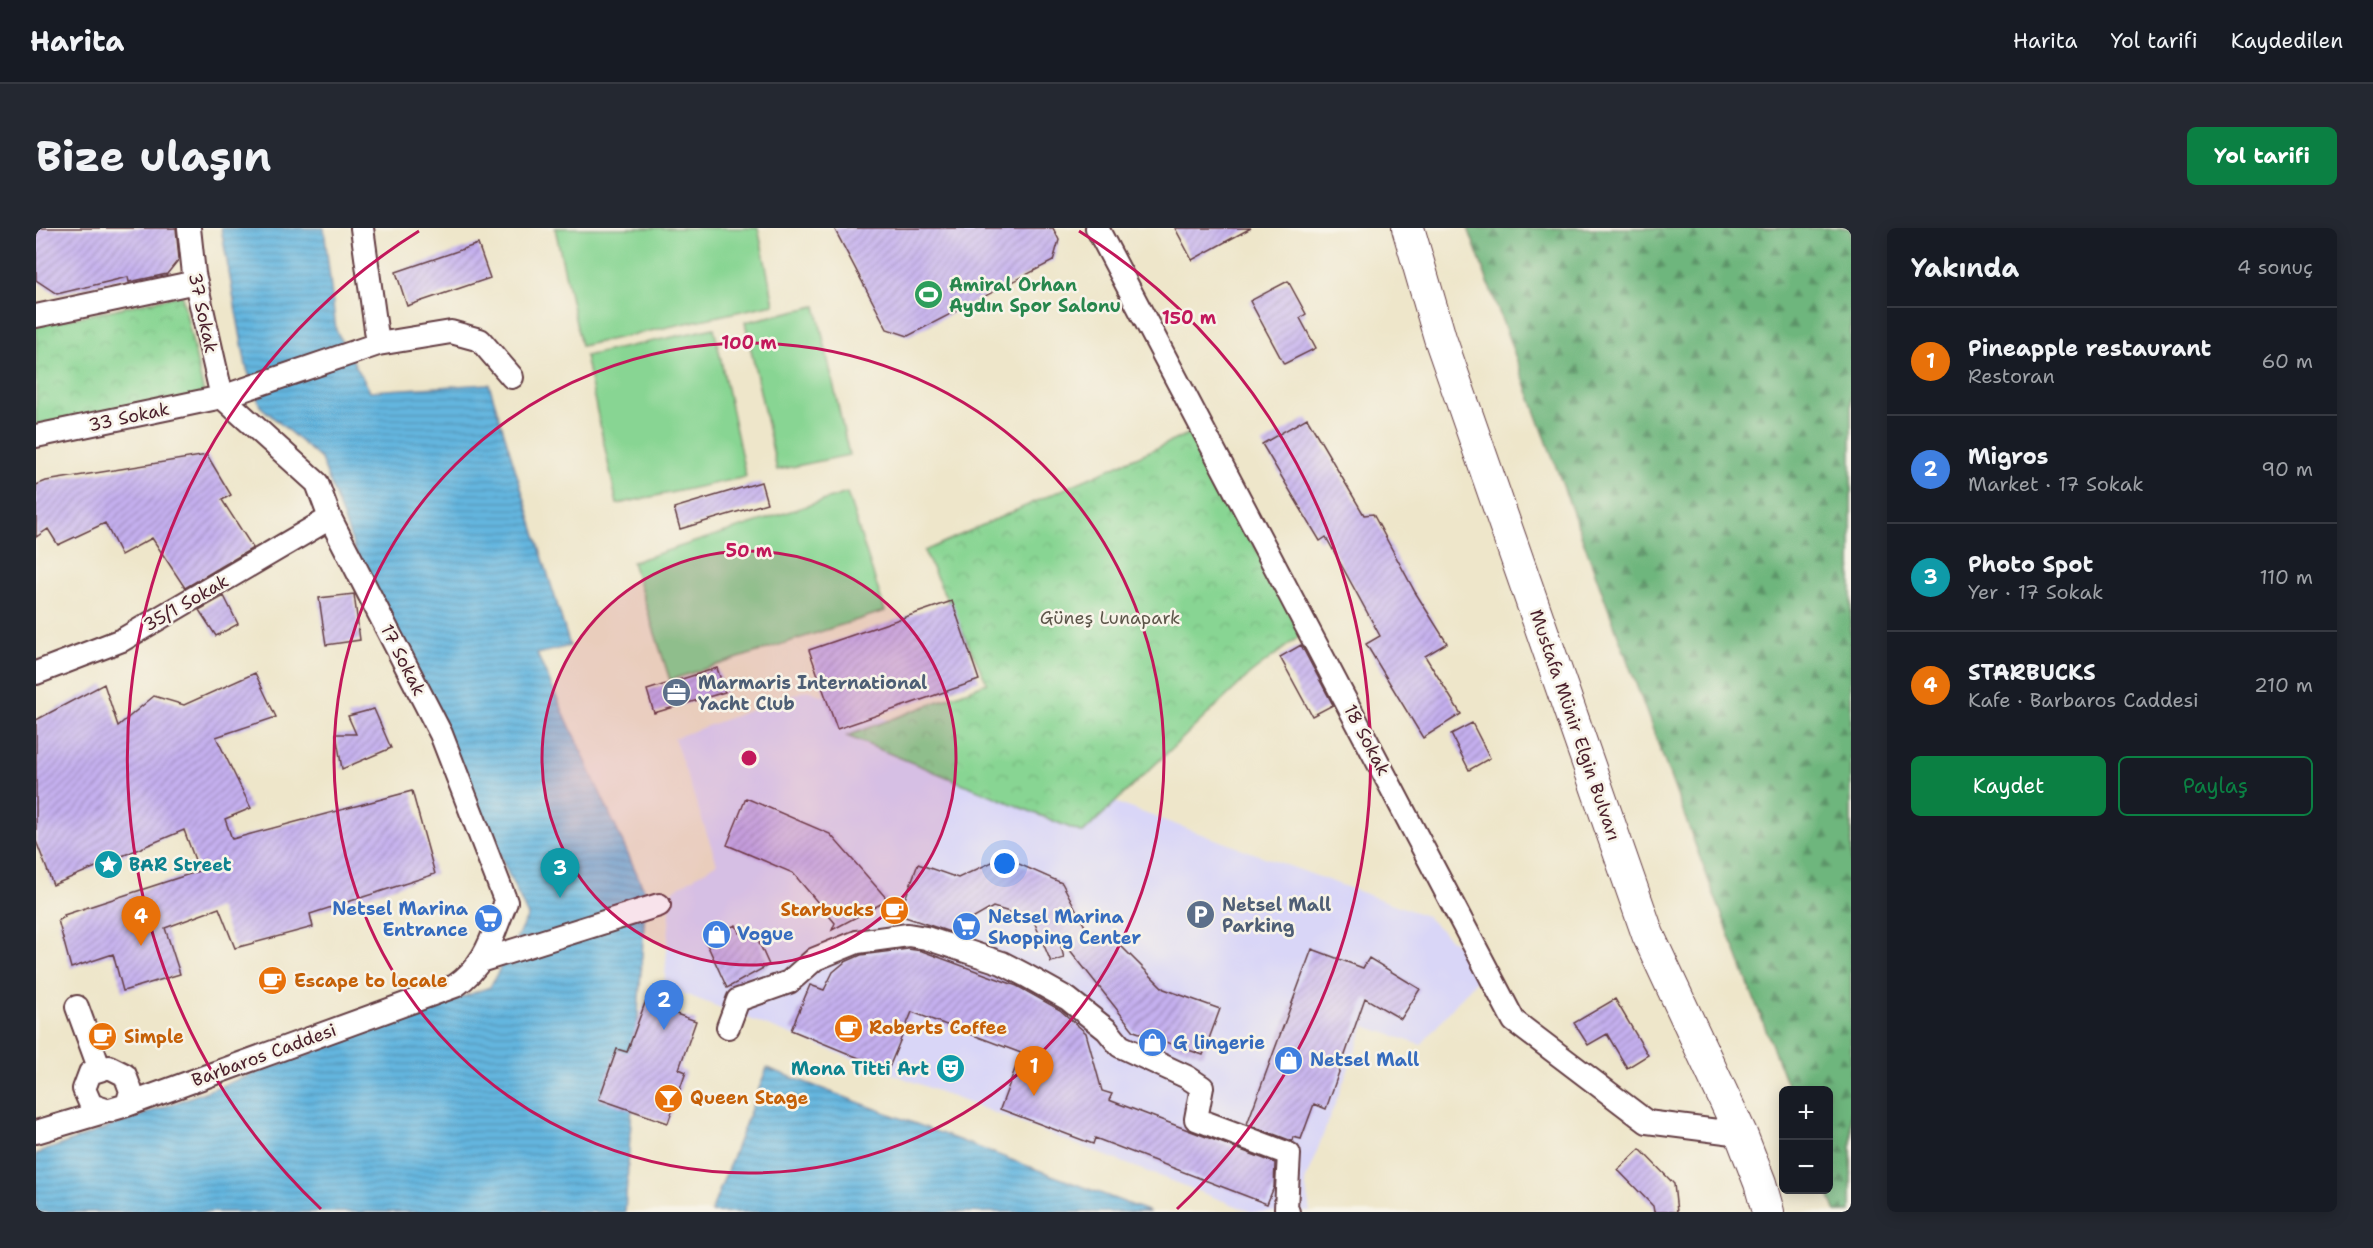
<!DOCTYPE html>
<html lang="tr">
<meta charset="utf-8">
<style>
:root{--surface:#171b24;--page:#242831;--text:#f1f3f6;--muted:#9ea1a6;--line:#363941;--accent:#0b8043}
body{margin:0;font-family:"Shantell Sans",sans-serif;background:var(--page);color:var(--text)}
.controls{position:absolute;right:18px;bottom:18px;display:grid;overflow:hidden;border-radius:9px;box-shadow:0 3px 15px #0003}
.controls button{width:54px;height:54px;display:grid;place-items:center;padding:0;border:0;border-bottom:2px solid var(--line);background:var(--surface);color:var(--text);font:30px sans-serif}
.you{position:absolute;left:969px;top:636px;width:21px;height:21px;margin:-15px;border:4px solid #fff;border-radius:50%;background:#1a73e8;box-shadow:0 0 0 9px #1a73e833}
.badge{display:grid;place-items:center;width:39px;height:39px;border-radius:50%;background:var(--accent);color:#fff;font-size:20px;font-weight:700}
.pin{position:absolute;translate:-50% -50px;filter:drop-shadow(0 2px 3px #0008)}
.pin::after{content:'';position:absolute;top:32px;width:21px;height:18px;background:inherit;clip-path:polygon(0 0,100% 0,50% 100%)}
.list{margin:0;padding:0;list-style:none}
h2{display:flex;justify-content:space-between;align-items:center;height:78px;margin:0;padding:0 24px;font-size:26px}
h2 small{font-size:20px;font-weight:400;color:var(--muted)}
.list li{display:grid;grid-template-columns:39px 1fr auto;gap:18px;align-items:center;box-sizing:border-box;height:108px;padding:0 24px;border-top:2px solid var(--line)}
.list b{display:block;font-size:22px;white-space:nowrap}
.list p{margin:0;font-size:20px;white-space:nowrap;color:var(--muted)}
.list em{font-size:20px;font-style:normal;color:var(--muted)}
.actions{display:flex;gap:12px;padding:18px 24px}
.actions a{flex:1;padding:14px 0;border:2px solid var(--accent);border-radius:9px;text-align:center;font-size:21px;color:var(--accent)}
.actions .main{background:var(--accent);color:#fff}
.map{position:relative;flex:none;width:1815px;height:984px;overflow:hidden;border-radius:9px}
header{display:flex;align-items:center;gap:36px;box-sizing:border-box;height:84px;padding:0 30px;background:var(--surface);border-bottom:2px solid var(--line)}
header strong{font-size:28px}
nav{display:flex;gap:33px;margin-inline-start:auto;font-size:21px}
.intro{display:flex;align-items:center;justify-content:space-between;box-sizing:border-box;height:144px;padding:0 36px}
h1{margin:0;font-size:42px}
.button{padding:15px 27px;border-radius:9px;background:var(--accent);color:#fff;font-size:21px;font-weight:700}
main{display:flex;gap:36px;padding:0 36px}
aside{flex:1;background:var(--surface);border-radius:9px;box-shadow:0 3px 15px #0003}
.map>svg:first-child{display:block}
.built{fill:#d9d6f7}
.forest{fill:url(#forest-firs);stroke:#5c6a54;stroke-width:1.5}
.park{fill:url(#park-crowns);stroke:#697a5f;stroke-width:1.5}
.garden{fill:#88d593;stroke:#697a5f;stroke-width:1.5}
.water{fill:url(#water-rules);stroke:#576a85;stroke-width:1.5}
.building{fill:url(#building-hatch)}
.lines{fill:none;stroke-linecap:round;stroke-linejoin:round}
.street-casing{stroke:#633d43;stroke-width:26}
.secondary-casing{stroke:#633d43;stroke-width:34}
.street{stroke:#fff;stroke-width:22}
.secondary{stroke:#fff;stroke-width:32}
.ring{fill:none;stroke:#c2185b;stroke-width:3}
.labels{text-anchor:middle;stroke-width:5;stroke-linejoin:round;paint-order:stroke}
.leisure-label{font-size:18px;font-weight:bold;fill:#27864d;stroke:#f7f3e8;text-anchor:start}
.street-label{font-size:18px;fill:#4a1f2b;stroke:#f7f3e8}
.park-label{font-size:18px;fill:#5d564a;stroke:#f7f3e8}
.service-label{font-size:18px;font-weight:bold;fill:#4e5e75;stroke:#f7f3e8;text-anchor:start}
.culture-label{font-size:18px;font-weight:bold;fill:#0d838f;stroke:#f7f3e8;text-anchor:start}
.shop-label{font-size:18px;font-weight:bold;fill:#366cbe;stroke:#f7f3e8;text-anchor:start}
.food-label{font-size:18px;font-weight:bold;fill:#c56008;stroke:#f7f3e8;text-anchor:start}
.centre{fill:#c2185b;stroke:#f7f3e8;stroke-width:3}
.ring-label{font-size:18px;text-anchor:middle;font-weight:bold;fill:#c2185b;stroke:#f7f3e8;stroke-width:5;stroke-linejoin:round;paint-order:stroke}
</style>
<header>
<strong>Harita</strong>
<nav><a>Harita</a><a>Yol tarifi</a><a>Kaydedilen</a></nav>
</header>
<div class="intro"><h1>Bize ulaşın</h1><a class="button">Yol tarifi</a></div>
<main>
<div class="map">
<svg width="1815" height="984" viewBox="0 0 1815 984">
<defs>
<pattern id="forest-firs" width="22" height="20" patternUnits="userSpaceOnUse" patternTransform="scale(1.5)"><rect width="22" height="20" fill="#6eb67d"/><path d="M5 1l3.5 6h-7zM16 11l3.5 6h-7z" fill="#5c9367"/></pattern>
<pattern id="park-crowns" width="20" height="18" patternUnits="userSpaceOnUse" patternTransform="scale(1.5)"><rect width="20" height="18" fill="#88d593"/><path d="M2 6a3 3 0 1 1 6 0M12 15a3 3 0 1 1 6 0" fill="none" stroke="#77b67f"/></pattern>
<pattern id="water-rules" width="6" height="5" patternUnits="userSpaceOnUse" patternTransform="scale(1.5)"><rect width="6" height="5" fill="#64b6df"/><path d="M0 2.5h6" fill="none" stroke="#5493b5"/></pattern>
<pattern id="building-hatch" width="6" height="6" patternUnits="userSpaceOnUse" patternTransform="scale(1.5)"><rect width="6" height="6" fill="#c5b0ef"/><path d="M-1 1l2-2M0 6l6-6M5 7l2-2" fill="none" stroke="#a28fc2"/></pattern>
</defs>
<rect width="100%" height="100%" fill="#f7f3e8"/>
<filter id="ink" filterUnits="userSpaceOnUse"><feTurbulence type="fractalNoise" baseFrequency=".0167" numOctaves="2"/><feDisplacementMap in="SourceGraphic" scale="12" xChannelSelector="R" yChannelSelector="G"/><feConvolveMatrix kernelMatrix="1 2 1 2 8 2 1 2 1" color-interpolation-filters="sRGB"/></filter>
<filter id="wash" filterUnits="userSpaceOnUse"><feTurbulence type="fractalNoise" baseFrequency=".008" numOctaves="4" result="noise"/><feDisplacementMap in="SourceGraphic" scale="24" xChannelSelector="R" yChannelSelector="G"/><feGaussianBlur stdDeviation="1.35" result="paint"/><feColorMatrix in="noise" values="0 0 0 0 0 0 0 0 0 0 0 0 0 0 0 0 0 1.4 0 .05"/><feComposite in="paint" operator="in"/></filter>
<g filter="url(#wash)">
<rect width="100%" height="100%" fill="#eee6ca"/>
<path class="built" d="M 771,462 L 1390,688 L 1448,743 L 1385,817 L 1329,798 L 1269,954 L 1274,984 L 1216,984 L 628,758 L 636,663 L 681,635 L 638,510 Z"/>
<path class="forest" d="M 1432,0 L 1815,0 L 1815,984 L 1800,984 L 1791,962 L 1792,862 L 1753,862 L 1666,635 Z"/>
<path class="park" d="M 146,67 L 169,171 L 2,206 L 0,195 L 0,98 Z
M 1159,203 L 1265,407 L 1214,446 L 1047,605 L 811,508 L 951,455 L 888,323 Z"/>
<path class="garden" d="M 519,0 L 722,0 L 738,76 L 545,118 Z
M 780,78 L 813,227 L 741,242 L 709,94 Z
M 678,100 L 710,249 L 581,276 L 549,128 Z
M 811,265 L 849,383 L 634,452 L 596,334 Z"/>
<path class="water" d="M 185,0 L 288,0 L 300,102 L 334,163 L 453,156 L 534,418 L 501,426 L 610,666 L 589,984 L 0,984 L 0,926 L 454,759 L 492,688 L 391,470 L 376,473 L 285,231 L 224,178 L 210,138 Z
M 731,840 L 1114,984 L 675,984 Z"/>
<g id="blocks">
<path class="building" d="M 0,0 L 140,0 L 143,31 L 131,46 L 93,54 L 92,49 L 21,66 L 0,52 Z
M 798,0 L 1017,0 L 1023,12 L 1017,33 L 872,108 L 851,101 Z
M 1139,0 L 1215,0 L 1156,32 Z
M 442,16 L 454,50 L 371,78 L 360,44 Z
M 1252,53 L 1270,86 L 1264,90 L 1280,120 L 1248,136 L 1214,73 Z
M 1271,190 L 1328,287 L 1337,286 L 1379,364 L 1411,415 L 1389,428 L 1425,486 L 1387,510 L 1330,416 L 1344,408 L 1290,309 L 1284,313 L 1226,216 Z
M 171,227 L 195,267 L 186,272 L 217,320 L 149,360 L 116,310 L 85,327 L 69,295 L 22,317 L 12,301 L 0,309 L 0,257 L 10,253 Z
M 725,254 L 731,275 L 644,301 L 638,280 Z
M 318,366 L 324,412 L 290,417 L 283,370 Z
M 188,368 L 202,396 L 180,408 L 163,382 Z
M 916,373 L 943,452 L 801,501 L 773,422 Z
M 1265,417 L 1297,477 L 1276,488 L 1244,429 Z
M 681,440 L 689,464 L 618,485 L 611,462 Z
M 219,445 L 240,489 L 180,509 L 215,580 L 189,591 L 196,611 L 376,563 L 399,646 L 274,686 L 277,699 L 199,720 L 183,680 L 129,700 L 144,746 L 87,763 L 77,726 L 35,740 L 22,692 L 29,689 L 28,687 L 163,643 L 148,602 L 17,657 L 0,613 L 0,492 L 68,456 L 82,498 L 118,468 L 148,477 Z
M 338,481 L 355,520 L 306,541 L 300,506 L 320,506 L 312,488 Z
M 1436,495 L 1454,530 L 1433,542 L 1415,506 Z
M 710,570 L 794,606 L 852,672 L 796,702 L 799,695 L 757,645 L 691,617 Z
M 967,629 L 1026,655 L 1052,704 L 1076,709 L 1128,761 L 1184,781 L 1167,827 L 1098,803 L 1022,707 L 1028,730 L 1015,734 L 997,691 L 957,679 L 914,704 L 863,687 L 882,636 L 922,650 Z
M 700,697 L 703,705 L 716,699 L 733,737 L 691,760 L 671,716 L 682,711 L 680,705 Z
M 872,721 L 886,723 L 981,758 L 1024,782 L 1050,805 L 1066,863 L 1076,866 L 1073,872 L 1239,935 L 1238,959 L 1231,976 L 1059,910 L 1057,916 L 964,881 L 985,825 L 876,784 L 852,842 L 755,802 L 774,757 L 788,762 L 797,744 L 809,734 L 825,727 Z
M 1276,721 L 1327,740 L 1333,730 L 1384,761 L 1365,791 L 1329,770 L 1290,881 L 1278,876 L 1265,911 L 1257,909 L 1256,913 L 1211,896 Z
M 1579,771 L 1612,827 L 1591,840 L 1571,806 L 1552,817 L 1538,795 Z
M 609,775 L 660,793 L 643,841 L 650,844 L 632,895 L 563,871 L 581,821 L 591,824 Z
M 1604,921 L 1638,956 L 1641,984 L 1618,984 L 1617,978 L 1582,942 Z"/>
</g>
</g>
<g filter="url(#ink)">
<use href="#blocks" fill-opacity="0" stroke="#633d43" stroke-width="1.5"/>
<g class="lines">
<defs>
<path id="street" d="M 153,0 L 158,46 L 186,169
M 326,0 L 342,116
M 1061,0 L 1478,793 L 1611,894 L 1705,906
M 0,88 L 160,54
M 0,208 L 186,169 L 342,116 L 415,104 L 444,112 L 476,149
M 0,445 L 86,412 L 294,290
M 447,732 L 623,677
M 41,779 L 64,842
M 692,799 L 702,772 L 753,754 L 779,731 L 821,714 L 872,707 L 890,710 L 966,735 L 989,747 L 1032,771 L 1071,802 L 1084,818 L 1151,849 L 1166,859 L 1160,891 L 1253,926 L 1250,980 L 1252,984
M 73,883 L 55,877 L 48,861 L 54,845 L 73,839 L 89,847 L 95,863 L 91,877
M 0,904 L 91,877 L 419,758 C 452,734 455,710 470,674 L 405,506 L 294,290 L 281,255 L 186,169"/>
<path id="secondary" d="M 1372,0 L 1404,110 L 1612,707 L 1705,906 L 1724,955 L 1732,984"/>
</defs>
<use href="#street" class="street-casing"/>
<use href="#secondary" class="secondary-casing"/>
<use href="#street" class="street"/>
<use href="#secondary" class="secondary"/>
</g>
</g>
<circle cx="713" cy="530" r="207" fill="#c2185b" fill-opacity=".12"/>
<g class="ring">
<circle cx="713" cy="530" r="207"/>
<circle cx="713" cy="530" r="415"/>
<path d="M285 981A622 622 0 0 1 383 3M1043 3A622 622 0 0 1 1141 981"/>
</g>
<defs>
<symbol id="stadium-disc" viewBox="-11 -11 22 22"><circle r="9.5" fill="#2e9e5b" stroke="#f7f3e8"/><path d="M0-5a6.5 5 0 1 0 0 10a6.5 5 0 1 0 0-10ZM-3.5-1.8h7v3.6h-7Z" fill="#fff"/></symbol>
<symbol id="office-disc" viewBox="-11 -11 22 22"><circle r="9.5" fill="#5c6f8a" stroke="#f7f3e8"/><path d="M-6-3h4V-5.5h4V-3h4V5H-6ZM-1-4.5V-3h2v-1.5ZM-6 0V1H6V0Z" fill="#fff"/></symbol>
<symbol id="sight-disc" viewBox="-11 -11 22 22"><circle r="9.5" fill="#0f9aa8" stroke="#f7f3e8"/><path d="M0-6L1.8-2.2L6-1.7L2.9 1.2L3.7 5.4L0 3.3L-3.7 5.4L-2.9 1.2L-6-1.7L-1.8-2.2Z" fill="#fff"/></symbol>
<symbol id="cafe-disc" viewBox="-11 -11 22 22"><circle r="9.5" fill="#e8710a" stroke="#f7f3e8"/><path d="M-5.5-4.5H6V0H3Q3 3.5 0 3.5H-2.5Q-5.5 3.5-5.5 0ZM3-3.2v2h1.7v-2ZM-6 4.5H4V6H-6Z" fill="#fff"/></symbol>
<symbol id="parking-disc" viewBox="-11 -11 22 22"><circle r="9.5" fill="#5c6f8a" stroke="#f7f3e8"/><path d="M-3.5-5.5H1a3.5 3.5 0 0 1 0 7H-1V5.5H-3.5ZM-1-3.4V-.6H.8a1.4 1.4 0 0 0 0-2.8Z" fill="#fff"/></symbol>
<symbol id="supermarket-disc" viewBox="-11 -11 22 22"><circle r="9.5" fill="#3f7fe0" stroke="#f7f3e8"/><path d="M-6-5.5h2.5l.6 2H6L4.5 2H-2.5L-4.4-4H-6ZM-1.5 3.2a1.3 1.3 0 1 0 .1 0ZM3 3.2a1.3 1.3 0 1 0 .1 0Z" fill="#fff"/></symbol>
<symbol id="shop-disc" viewBox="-11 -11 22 22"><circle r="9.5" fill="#3f7fe0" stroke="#f7f3e8"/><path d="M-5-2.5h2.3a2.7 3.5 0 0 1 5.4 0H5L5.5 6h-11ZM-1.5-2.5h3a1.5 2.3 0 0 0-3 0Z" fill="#fff"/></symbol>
<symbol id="theatre-disc" viewBox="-11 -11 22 22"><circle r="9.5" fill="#0f9aa8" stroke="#f7f3e8"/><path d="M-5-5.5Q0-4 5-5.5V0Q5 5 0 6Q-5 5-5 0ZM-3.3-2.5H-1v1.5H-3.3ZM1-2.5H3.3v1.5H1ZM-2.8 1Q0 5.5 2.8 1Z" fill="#fff"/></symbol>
<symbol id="bar-disc" viewBox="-11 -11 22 22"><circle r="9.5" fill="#e8710a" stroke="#f7f3e8"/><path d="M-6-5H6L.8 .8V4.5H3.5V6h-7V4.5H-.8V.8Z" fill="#fff"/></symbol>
</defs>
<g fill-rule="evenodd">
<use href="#stadium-disc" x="876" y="50" width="33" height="33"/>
<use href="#office-disc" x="624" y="448" width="33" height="33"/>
<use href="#sight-disc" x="56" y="620" width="33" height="33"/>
<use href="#cafe-disc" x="842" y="666" width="33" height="33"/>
<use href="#parking-disc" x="1148" y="670" width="33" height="33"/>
<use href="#supermarket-disc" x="436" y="674" width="33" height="33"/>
<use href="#supermarket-disc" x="914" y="682" width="33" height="33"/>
<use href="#shop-disc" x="664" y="690" width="33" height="33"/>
<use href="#cafe-disc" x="220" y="736" width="33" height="33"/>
<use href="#cafe-disc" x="796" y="784" width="33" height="33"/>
<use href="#cafe-disc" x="50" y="792" width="33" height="33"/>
<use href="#shop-disc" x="1100" y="798" width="33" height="33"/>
<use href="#shop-disc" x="1236" y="816" width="33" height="33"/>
<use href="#theatre-disc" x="898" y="824" width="33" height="33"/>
<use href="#bar-disc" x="616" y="854" width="33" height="33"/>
</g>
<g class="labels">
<g class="leisure-label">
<text x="913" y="63">Amiral Orhan<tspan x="913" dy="21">Aydın Spor Salonu</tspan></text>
</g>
<g class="street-label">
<text transform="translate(167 85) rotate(78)" y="6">37 Sokak</text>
<text transform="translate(93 189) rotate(-12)" y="6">33 Sokak</text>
<text transform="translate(150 375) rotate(-30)" y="6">35/1 Sokak</text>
<text transform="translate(367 432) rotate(63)" y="6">17 Sokak</text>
<text transform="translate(1539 497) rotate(71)" y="6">Mustafa Münir Elgin Bulvarı</text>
<text transform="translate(1331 512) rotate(62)" y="6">18 Sokak</text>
<text transform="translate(228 827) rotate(-20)" y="6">Barbaros Caddesi</text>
</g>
<g class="park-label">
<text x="1074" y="396">Güneş Lunapark</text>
</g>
<g class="service-label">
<text x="662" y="461">Marmaris International<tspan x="662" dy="21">Yacht Club</tspan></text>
<text x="1186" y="683">Netsel Mall<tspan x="1186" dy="21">Parking</tspan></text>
</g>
<g class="culture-label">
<text x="93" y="643">BAR Street</text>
<text x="893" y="847" text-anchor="end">Mona Titti Art</text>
</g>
<g class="shop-label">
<text x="432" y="687" text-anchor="end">Netsel Marina<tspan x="432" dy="21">Entrance</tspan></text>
<text x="952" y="695">Netsel Marina<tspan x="952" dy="21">Shopping Center</tspan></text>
<text x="701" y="712">Vogue</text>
<text x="1137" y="821">G lingerie</text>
<text x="1274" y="838">Netsel Mall</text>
</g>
<g class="food-label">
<text x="838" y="688" text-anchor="end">Starbucks</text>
<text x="258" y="759">Escape to locale</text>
<text x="833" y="806">Roberts Coffee</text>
<text x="88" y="815">Simple</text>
<text x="654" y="876">Queen Stage</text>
</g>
</g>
<circle cx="713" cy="530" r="9" class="centre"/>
<g class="ring-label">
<text x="1153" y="96">150 m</text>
<text x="713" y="121">100 m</text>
<text x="713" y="329">50 m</text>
</g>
</svg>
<div class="controls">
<button>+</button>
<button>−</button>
</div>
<div class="you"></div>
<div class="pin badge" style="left:998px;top:868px;background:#e8710a">1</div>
<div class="pin badge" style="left:628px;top:802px;background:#3f7fe0">2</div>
<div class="pin badge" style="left:524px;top:670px;background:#0f9aa8">3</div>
<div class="pin badge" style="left:105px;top:718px;background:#e8710a">4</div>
</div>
<aside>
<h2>Yakında<small>4 sonuç</small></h2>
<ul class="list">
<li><span class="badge" style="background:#e8710a">1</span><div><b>Pineapple restaurant</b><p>Restoran</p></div><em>60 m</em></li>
<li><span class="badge" style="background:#3f7fe0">2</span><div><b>Migros</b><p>Market · 17 Sokak</p></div><em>90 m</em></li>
<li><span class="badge" style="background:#0f9aa8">3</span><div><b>Photo Spot</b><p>Yer · 17 Sokak</p></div><em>110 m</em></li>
<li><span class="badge" style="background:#e8710a">4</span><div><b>STARBUCKS</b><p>Kafe · Barbaros Caddesi</p></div><em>210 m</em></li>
</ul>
<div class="actions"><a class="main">Kaydet</a><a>Paylaş</a></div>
</aside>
</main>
